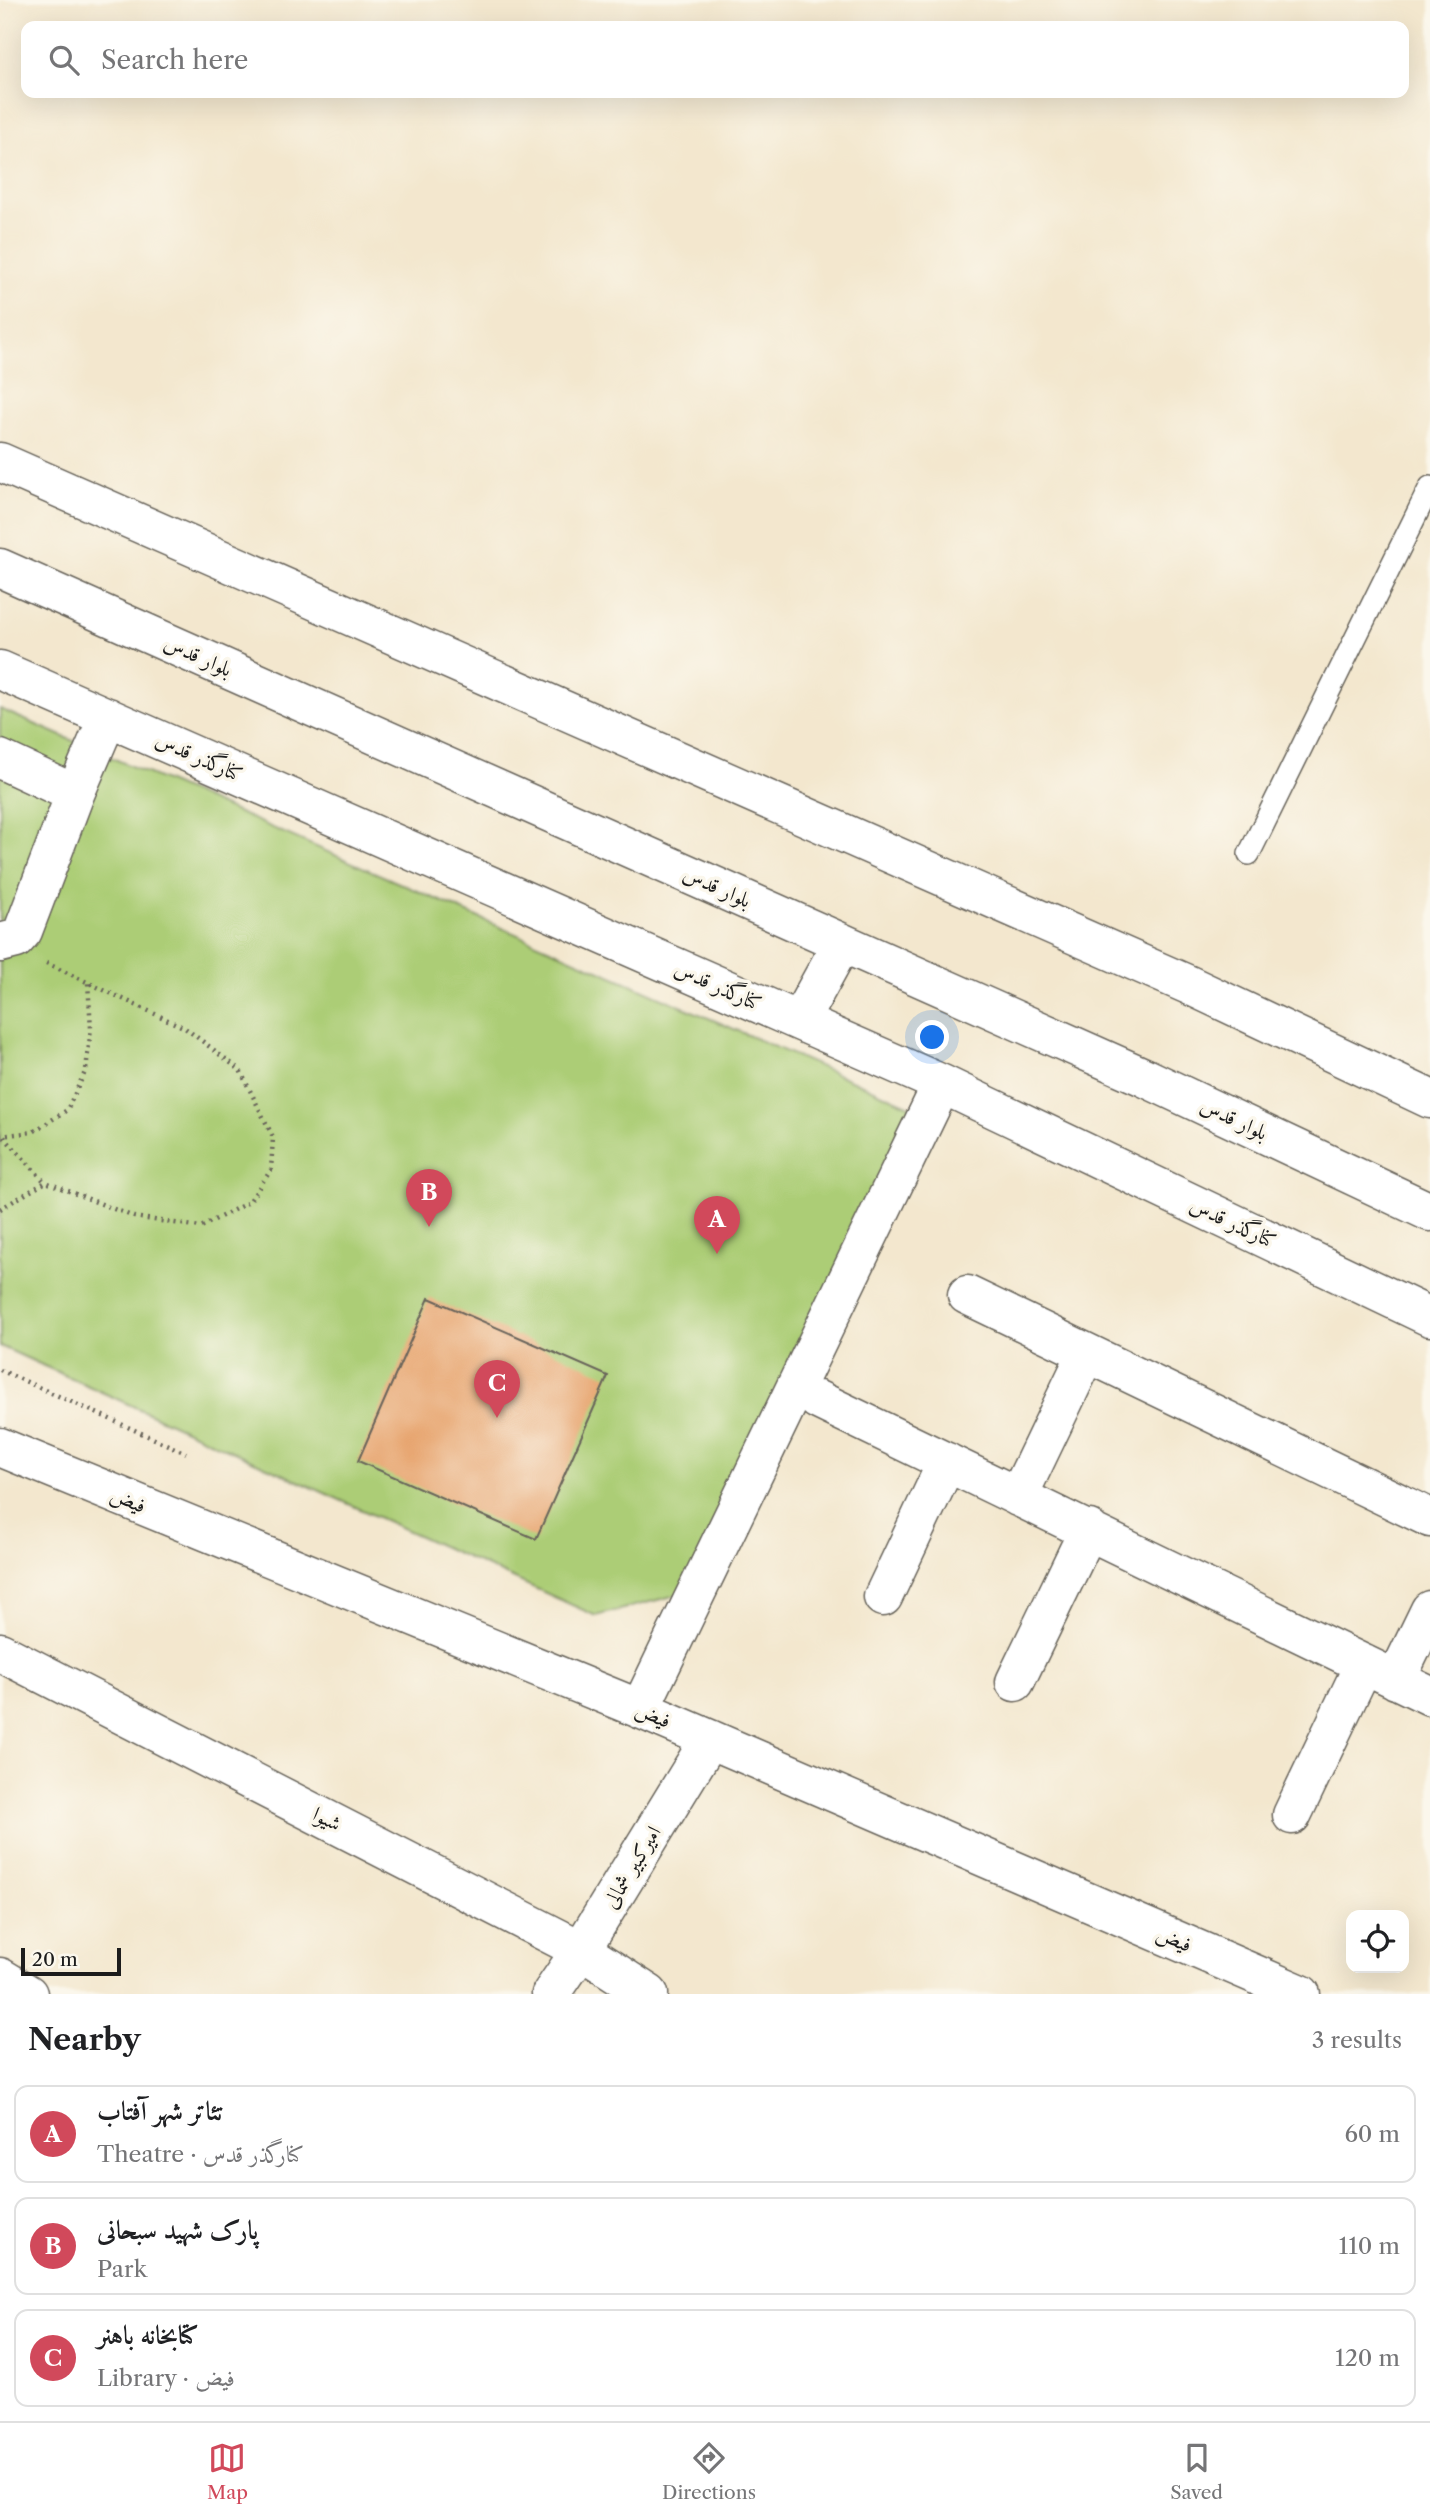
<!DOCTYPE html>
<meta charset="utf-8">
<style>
:root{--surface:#fff;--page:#f2f2f2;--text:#202124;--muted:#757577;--line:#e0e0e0;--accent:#d1495b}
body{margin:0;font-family:"Libre Caslon Text",Amiri,serif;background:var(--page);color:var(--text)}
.controls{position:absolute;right:21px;bottom:21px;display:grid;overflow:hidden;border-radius:14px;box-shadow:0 7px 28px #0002}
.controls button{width:63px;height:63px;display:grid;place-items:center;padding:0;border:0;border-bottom:2px solid var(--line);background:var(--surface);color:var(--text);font:35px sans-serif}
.scale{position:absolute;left:21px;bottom:18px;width:100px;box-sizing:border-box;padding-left:7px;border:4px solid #1c1c1c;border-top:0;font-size:19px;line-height:24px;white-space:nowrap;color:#1c1c1c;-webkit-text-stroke:5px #fbf7ec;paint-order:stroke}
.you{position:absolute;left:933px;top:1038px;width:24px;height:24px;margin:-18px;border:5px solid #fff;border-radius:50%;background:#1a73e8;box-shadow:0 0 0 10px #1a73e833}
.badge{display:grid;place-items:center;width:46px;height:46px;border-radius:50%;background:var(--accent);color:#fff;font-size:23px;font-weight:700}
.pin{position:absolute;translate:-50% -58px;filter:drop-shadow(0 2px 4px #0008)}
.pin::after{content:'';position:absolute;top:37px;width:24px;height:21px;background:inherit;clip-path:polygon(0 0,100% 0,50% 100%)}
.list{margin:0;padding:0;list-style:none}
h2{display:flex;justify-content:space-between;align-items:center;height:91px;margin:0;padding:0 28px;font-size:30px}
h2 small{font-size:23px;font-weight:400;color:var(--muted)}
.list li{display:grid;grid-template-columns:46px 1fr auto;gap:21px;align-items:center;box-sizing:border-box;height:98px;margin:0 14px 14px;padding:0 14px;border:2px solid var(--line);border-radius:14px}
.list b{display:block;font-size:26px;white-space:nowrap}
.list p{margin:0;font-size:23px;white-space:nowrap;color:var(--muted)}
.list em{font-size:23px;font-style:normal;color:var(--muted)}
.icon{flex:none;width:38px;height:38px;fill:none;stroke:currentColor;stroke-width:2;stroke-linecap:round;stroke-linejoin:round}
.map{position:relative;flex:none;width:1430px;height:1994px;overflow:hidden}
.search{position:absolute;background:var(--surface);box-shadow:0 7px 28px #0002;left:21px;right:21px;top:21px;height:77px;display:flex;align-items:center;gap:18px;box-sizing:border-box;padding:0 24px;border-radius:14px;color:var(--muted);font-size:26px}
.sheet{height:427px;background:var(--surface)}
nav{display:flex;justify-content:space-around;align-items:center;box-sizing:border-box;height:98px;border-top:2px solid var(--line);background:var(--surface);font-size:19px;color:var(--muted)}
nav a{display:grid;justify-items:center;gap:4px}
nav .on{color:var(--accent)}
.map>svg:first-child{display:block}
.green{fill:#accd76;stroke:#647449;stroke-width:2}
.building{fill:#e7a46e}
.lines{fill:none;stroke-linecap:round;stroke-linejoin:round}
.lane-casing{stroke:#67635a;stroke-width:24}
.street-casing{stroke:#67635a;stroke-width:41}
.secondary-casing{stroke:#67635a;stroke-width:41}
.path{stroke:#67635a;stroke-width:4.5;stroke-dasharray:2 5;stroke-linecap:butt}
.lane{stroke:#fff;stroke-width:21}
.street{stroke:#fff;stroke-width:38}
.secondary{stroke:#fff;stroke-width:38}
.labels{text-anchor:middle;stroke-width:7;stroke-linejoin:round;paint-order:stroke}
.street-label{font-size:21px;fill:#1c1c1c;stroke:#fbf7ec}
</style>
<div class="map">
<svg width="1430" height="1994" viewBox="0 0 1430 1994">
<rect width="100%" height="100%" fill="#fbf7ec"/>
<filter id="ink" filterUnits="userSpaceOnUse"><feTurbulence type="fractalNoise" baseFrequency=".0143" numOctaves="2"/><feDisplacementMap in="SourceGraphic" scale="14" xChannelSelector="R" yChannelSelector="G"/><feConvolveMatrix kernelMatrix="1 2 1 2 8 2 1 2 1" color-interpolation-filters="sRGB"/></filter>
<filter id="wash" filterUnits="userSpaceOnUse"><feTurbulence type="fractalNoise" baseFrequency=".00686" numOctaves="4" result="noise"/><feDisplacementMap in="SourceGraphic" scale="28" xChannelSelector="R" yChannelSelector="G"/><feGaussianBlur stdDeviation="1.57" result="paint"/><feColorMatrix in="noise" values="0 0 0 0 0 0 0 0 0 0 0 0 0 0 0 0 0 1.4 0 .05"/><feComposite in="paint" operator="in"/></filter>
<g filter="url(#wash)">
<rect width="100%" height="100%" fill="#f3e7ce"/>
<path class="green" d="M 0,709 L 915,1108 L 681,1594 L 596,1616 L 0,1346 Z"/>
<g id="blocks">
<path class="building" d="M 429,1298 L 608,1376 L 536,1539 L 358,1461 Z"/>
</g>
</g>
<g filter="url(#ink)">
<use href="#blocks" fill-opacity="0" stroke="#67635a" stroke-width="2"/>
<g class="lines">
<defs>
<path id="lane" d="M 1249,854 L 1430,487"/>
<path id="street" d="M 0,670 L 942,1084 L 1430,1317
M 0,759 L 75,794
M 0,943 L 16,939 L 23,931 L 75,794 L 108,717
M 799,1021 L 842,943
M 967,1295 L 1430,1518
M 818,1400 L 1430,1696
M 1018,1497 L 1087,1353
M 883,1597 L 947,1462
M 0,1652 L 581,1950 L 649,1994
M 1396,1680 L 1430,1610
M 1015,1682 L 1089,1529
M 640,1709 L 942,1084
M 1292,1815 L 1364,1664
M 0,1977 L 28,1994"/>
<path id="secondary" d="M 0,462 L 1189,985 L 1430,1099
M 0,568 L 1146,1078 L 1430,1212
M 0,1447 L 640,1709 L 1301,1994
M 551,1994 L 581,1950 L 710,1739"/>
</defs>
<use href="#lane" class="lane-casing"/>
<use href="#street" class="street-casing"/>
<use href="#secondary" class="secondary-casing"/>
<path class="path" d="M 0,1136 L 33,1132 L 67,1110 L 86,1070 L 91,1028 L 88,983
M 4,1137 L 45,1182
M 0,1209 L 46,1182 L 134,1217 L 201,1227 L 249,1202 L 271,1170 L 273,1137 L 240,1070 L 185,1028 L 42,961
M 0,1370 L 186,1453"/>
<use href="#lane" class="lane"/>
<use href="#street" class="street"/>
<use href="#secondary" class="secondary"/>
</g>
</g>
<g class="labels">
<g class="street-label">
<text transform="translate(198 656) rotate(24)" y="7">بلوار قدس</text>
<text transform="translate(199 757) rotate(24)" y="7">کنارگذر قدس</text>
<text transform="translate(717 887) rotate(24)" y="7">بلوار قدس</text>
<text transform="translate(718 986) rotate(24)" y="7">کنارگذر قدس</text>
<text transform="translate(1234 1119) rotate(25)" y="7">بلوار قدس</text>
<text transform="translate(1233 1223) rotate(25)" y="7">کنارگذر قدس</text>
<text transform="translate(128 1500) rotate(22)" y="7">فیض</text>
<text transform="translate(653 1715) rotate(23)" y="7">فیض</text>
<text transform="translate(327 1819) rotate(27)" y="7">شیوا</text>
<text transform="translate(632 1867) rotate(-59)" y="7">امیرکبیر شمالی</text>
<text transform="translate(1174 1939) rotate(23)" y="7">فیض</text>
</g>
</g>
</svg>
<div class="controls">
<button><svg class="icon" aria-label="locate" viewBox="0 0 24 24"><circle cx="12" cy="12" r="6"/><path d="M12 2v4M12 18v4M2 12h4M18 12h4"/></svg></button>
</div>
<div class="scale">20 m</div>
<div class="you"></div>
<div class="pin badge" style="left:717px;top:1254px">A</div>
<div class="pin badge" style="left:429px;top:1227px">B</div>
<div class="pin badge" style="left:497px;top:1418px">C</div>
<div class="search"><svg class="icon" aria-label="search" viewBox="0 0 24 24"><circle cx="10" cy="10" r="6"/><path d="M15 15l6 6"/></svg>Search here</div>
</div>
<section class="sheet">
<h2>Nearby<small>3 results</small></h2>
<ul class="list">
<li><span class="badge">A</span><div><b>تئاتر شهر آفتاب</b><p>Theatre · کنارگذر قدس</p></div><em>60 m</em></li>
<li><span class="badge">B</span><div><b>پارک شهید سبحانی</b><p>Park</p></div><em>110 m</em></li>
<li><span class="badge">C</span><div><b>کتابخانه باهنر</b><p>Library · فیض</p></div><em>120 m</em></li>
</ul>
</section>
<nav>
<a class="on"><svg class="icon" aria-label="map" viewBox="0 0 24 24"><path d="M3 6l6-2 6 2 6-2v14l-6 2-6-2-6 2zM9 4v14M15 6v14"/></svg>Map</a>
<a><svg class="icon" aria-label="directions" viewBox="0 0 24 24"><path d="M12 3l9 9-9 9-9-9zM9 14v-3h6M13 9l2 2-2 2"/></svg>Directions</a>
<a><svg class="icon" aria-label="saved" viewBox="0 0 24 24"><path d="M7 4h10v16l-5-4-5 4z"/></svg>Saved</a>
</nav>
